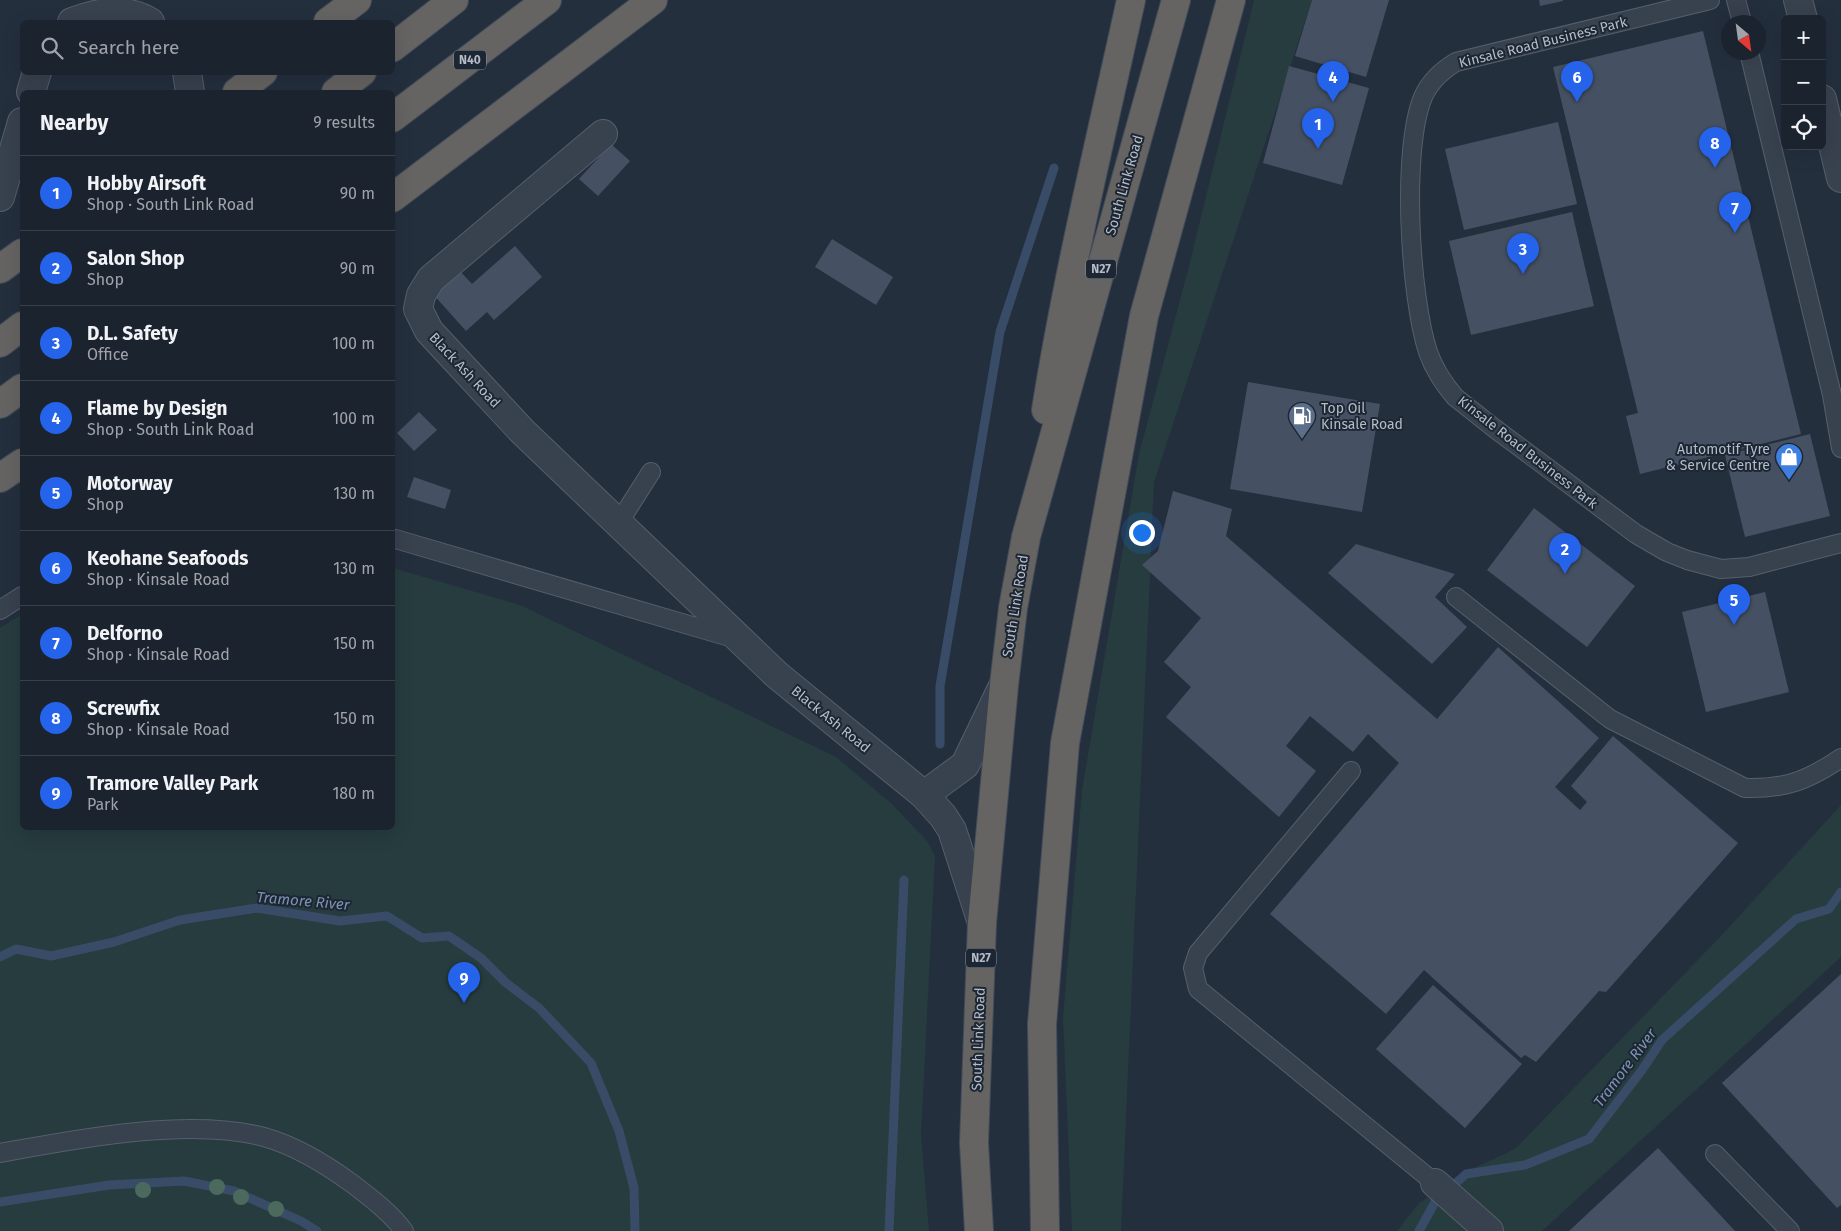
<!DOCTYPE html>
<meta charset="utf-8">
<style>
:root{--surface:#1b232e;--page:#282f3a;--text:#f1f3f6;--muted:#a0a4aa;--line:#39404a;--accent:#2563eb}
body{margin:0;font-family:"Fira Sans",sans-serif;background:var(--page);color:var(--text)}
.controls{position:absolute;right:15px;top:15px;display:grid;overflow:hidden;border-radius:8px;box-shadow:0 5px 20px #0002}
.controls button{width:45px;height:45px;display:grid;place-items:center;padding:0;border:0;border-bottom:1px solid var(--line);background:var(--surface);color:var(--text);font:25px sans-serif}
.compass{position:absolute;left:1721px;top:15px;width:45px;height:45px;border-radius:50%;background:var(--surface);box-shadow:0 5px 20px #0002;rotate:151deg}
.you{position:absolute;left:1141px;top:532px;width:18px;height:18px;margin:-12px;border:4px solid #fff;border-radius:50%;background:#1a73e8;box-shadow:0 0 0 8px #1a73e833}
.badge{display:grid;place-items:center;width:32px;height:32px;border-radius:50%;background:var(--accent);color:#fff;font-size:16px;font-weight:700}
.pin{position:absolute;translate:-50% -41px;filter:drop-shadow(0 1px 2px #0008)}
.pin::after{content:'';position:absolute;top:26px;width:18px;height:15px;background:inherit;clip-path:polygon(0 0,100% 0,50% 100%)}
.list{margin:0;padding:0;list-style:none}
h2{display:flex;justify-content:space-between;align-items:center;height:65px;margin:0;padding:0 20px;font-size:21px}
h2 small{font-size:16px;font-weight:400;color:var(--muted)}
.list li{display:grid;grid-template-columns:32px 1fr auto;gap:15px;align-items:center;box-sizing:border-box;height:75px;padding:0 20px;border-top:1px solid var(--line)}
.list b{display:block;font-size:19px;white-space:nowrap}
.list p{margin:0;font-size:16px;white-space:nowrap;color:var(--muted)}
.list em{font-size:16px;font-style:normal;color:var(--muted)}
.icon{flex:none;width:28px;height:28px;fill:none;stroke:currentColor;stroke-width:2;stroke-linecap:round;stroke-linejoin:round}
.map{position:relative;flex:none;width:1841px;height:1231px;overflow:hidden}
.search{position:absolute;background:var(--surface);box-shadow:0 5px 20px #0002;left:20px;top:20px;width:375px;height:55px;display:flex;align-items:center;gap:12px;box-sizing:border-box;padding:0 18px;border-radius:8px;color:var(--muted);font-size:19px}
.panel{position:absolute;background:var(--surface);box-shadow:0 5px 20px #0002;left:20px;top:90px;width:375px;height:740px;border-radius:8px}
.map>svg:first-child{display:block}
.green{fill:#263c3f}
.lines{fill:none;stroke-linecap:round;stroke-linejoin:round}
.stream{stroke:#394c67;stroke-width:9}
.building{fill:#455162}
.service-casing{stroke:#565f6c;stroke-width:20}
.minor-casing{stroke:#565f6c;stroke-width:30}
.tertiary-casing{stroke:#565f6c;stroke-width:30}
.trunk-casing{stroke:#434c59;stroke-width:30}
.service{stroke:#38414e;stroke-width:18}
.minor{stroke:#38414e;stroke-width:28}
.tertiary{stroke:#38414e;stroke-width:28}
.trunk{stroke:#656462;stroke-width:28}
.tree{fill:#4b6a5d}
.labels{text-anchor:middle;stroke-width:4;stroke-linejoin:round;paint-order:stroke}
.shield{fill:#1d2633;stroke:#878f9c;stroke-width:1}
.shield-label{font-size:12px;font-weight:bold;fill:#b4bcc9}
.street-label{font-size:14px;fill:#b4bcc9;stroke:#1d2633}
.poi-label{font-size:14px;fill:#b4bcc9;stroke:#1d2633;text-anchor:start}
.water-label{font-size:15px;font-style:italic;fill:#7c92b1;stroke:#1d2633}
</style>
<div class="map">
<svg width="1841" height="1231" viewBox="0 0 1841 1231">
<rect width="100%" height="100%" fill="#242f3e"/>
<path class="green" d="M 1254,0 L 1312,0 L 1154,482 L 1121,1231 L 1072,1231 L 1063,1018 L 1082,790 L 1139,454 L 1189,266 Z
M 393,568 L 520,605 L 836,757 L 891,803 L 927,841 L 935,856 L 921,1135 L 929,1231 L 0,1231 L 0,628 L 22,614 L 22,828 L 392,828 Z
M 1841,805 L 1841,957 L 1542,1231 L 1397,1231 L 1419,1203 L 1476,1167 L 1515,1149 L 1718,939 Z"/>
<g class="lines">
<path class="stream" d="M 940,744 L 940,686 L 1000,332 L 1054,168
M 0,957 L 16,949 L 51,956 L 114,942 L 180,920 L 257,908 L 340,921 L 387,916 L 422,938 L 449,936 L 481,958 L 505,982 L 539,1008 L 591,1063 L 619,1131 L 634,1188 L 635,1231
M 0,1202 L 109,1185 L 184,1181 L 234,1191 L 301,1221 L 317,1231
M 889,1231 L 904,880
M 1419,1231 L 1435,1202 L 1466,1174 L 1525,1165 L 1589,1139 L 1642,1070 L 1662,1040 L 1796,919 L 1829,909 L 1841,892"/>
</g>
<path class="building" d="M 1312,0 L 1389,0 L 1366,77 L 1295,56 Z
M 1539,0 L 1563,0 L 1563,1 L 1540,6 Z
M 1703,31 L 1801,434 L 1640,474 L 1626,416 L 1638,413 L 1553,67 Z
M 1289,66 L 1369,88 L 1342,185 L 1263,163 Z
M 1558,122 L 1577,204 L 1464,230 L 1445,149 Z
M 611,144 L 630,161 L 598,196 L 579,179 Z
M 1572,212 L 1594,306 L 1471,335 L 1449,241 Z
M 832,239 L 893,277 L 876,305 L 815,267 Z
M 515,246 L 542,277 L 494,320 L 487,312 L 466,331 L 432,293 L 459,270 L 472,284 Z
M 1248,382 L 1380,404 L 1362,512 L 1230,489 Z
M 419,412 L 437,430 L 414,451 L 397,433 Z
M 1810,434 L 1830,516 L 1745,537 L 1725,455 Z
M 414,477 L 451,490 L 445,509 L 407,497 Z
M 1173,491 L 1232,509 L 1226,536 L 1437,719 L 1498,647 L 1599,738 L 1555,787 L 1580,810 L 1587,802 L 1571,786 L 1613,736 L 1738,843 L 1606,992 L 1599,991 L 1536,1062 L 1525,1055 L 1521,1058 L 1424,970 L 1386,1014 L 1270,914 L 1399,763 L 1368,734 L 1353,752 L 1310,716 L 1286,746 L 1316,771 L 1279,817 L 1166,717 L 1191,687 L 1164,662 L 1201,618 L 1142,565 L 1158,551 Z
M 1534,508 L 1635,586 L 1587,647 L 1487,570 Z
M 1356,544 L 1455,574 L 1435,597 L 1467,627 L 1432,664 L 1328,573 Z
M 1765,592 L 1789,692 L 1706,712 L 1682,612 Z
M 1841,974 L 1841,1205 L 1837,1208 L 1722,1083 Z
M 1433,985 L 1522,1064 L 1465,1128 L 1376,1049 Z
M 1658,1148 L 1735,1231 L 1569,1231 Z"/>
<g class="lines">
<defs>
<path id="service" d="M 1710,0 L 1456,62 C 1441,71 1430,81 1423,97 C 1401,150 1410,297 1428,352 C 1434,369 1443,383 1455,397 L 1494,428 L 1636,534 L 1667,552 L 1687,560 L 1721,569 L 1749,567 L 1841,543
M 1736,0 L 1742,22
M 1749,52 L 1832,395 L 1841,448
M 618,524 L 651,472
M 392,538 L 733,638
M 1456,597 L 1610,719 L 1745,788 C 1785,789 1807,781 1841,758
M 0,610 L 22,596
M 1351,771 L 1198,953 L 1193,968 L 1198,989 L 1435,1183
M 0,1153 C 77,1139 188,1117 264,1137 C 296,1146 327,1165 354,1185 C 371,1198 391,1213 404,1231
M 1715,1154 L 1790,1231"/>
<path id="minor" d="M 72,22 C 98,12 125,7 150,22
M 187,72 L 190,92
M 31,92 L 37,72
M 603,134 L 431,279 L 421,295 L 418,309 L 429,331 L 522,431 L 777,675 L 924,795 L 943,816 L 952,830 L 982,923
M 0,197 L 22,122
M 924,795 L 965,765 L 1003,686
M 1435,1183 L 1489,1231"/>
<path id="tertiary" d="M 1798,0 L 1803,19
M 1822,99 L 1841,178"/>
<path id="trunk" d="M 328,22 L 357,0
M 392,48 L 454,0
M 237,92 L 263,72
M 336,92 L 362,72
M 392,118 L 547,0
M 392,198 L 653,0
M 0,269 L 22,253
M 0,343 L 22,326
M 0,404 L 22,388
M 1046,410 C 1068,272 1101,137 1131,0
M 0,478 L 22,463
M 979,1231 L 974,1143 L 982,923 L 1004,685 L 1013,608 L 1026,537 L 1176,0
M 1045,1231 L 1042,1024 L 1065,743 L 1144,316 L 1231,0"/>
</defs>
<use href="#service" class="service-casing"/>
<use href="#minor" class="minor-casing"/>
<use href="#tertiary" class="tertiary-casing"/>
<use href="#trunk" class="trunk-casing"/>
<use href="#service" class="service"/>
<use href="#minor" class="minor"/>
<use href="#tertiary" class="tertiary"/>
<use href="#trunk" class="trunk"/>
</g>
<g class="tree">
<circle cx="217" cy="1187" r="8"/>
<circle cx="143" cy="1190" r="8"/>
<circle cx="241" cy="1197" r="8"/>
<circle cx="276" cy="1209" r="8"/>
</g>
<defs>
<symbol id="fuel-pin" viewBox="-11 -11 22 30"><path d="M0 17L-7.5 6A9.5 9.5 0 1 1 7.5 6Z" fill="#5c6f8a" stroke="#1d2633"/><path d="M-5.5-6h7V0h2V4h1.3V-2.5L3-4.5l.8-.8L6-3V5H2.5V1h-1V6h-7ZM-4.2-4.7v3.2H.2V-4.7Z" fill="#fff"/></symbol>
<symbol id="shop-pin" viewBox="-11 -11 22 30"><path d="M0 17L-7.5 6A9.5 9.5 0 1 1 7.5 6Z" fill="#3f7fe0" stroke="#1d2633"/><path d="M-5-2.5h2.3a2.7 3.5 0 0 1 5.4 0H5L5.5 6h-11ZM-1.5-2.5h3a1.5 2.3 0 0 0-3 0Z" fill="#fff"/></symbol>
</defs>
<g fill-rule="evenodd">
<use href="#fuel-pin" x="1286" y="400" width="32" height="43"/>
<use href="#shop-pin" x="1773" y="441" width="32" height="43"/>
</g>
<g class="labels">
<g class="shield">
<rect x="454" y="50.5" width="32" height="19" rx="4"/>
<rect x="1086" y="259.5" width="30" height="19" rx="4"/>
<rect x="966" y="948.5" width="30" height="19" rx="4"/>
</g>
<g class="shield-label">
<text x="470" y="64">N40</text>
<text x="1101" y="273">N27</text>
<text x="981" y="962">N27</text>
</g>
<g class="street-label">
<text transform="translate(1543 42) rotate(-14)" y="5">Kinsale Road Business Park</text>
<text transform="translate(1124 185) rotate(-74)" y="5">South Link Road</text>
<text transform="translate(465 370) rotate(47)" y="5">Black Ash Road</text>
<text transform="translate(1528 452) rotate(38)" y="5">Kinsale Road Business Park</text>
<text transform="translate(1015 606) rotate(-81)" y="5">South Link Road</text>
<text transform="translate(831 719) rotate(39)" y="5">Black Ash Road</text>
<text transform="translate(978 1039) rotate(-88)" y="5">South Link Road</text>
</g>
<g class="poi-label">
<text x="1321" y="413">Top Oil<tspan x="1321" dy="16">Kinsale Road</tspan></text>
<text x="1770" y="454" text-anchor="end">Automotif Tyre<tspan x="1770" dy="16">&amp; Service Centre</tspan></text>
</g>
<g class="water-label">
<text transform="translate(303 901) rotate(5)" y="5">Tramore River</text>
<text transform="translate(1625 1068) rotate(-53)" y="5">Tramore River</text>
</g>
</g>
</svg>
<div class="controls">
<button>+</button>
<button>−</button>
<button><svg class="icon" aria-label="locate" viewBox="0 0 24 24"><circle cx="12" cy="12" r="6"/><path d="M12 2v4M12 18v4M2 12h4M18 12h4"/></svg></button>
</div>
<svg class="compass" viewBox="-18 -18 36 36"><path d="M0-13l5 13h-10z" fill="#e53935"/><path d="M0 13l5-13h-10z" fill="#a0a4aa"/></svg>
<div class="you"></div>
<div class="pin badge" style="left:1318px;top:149px">1</div>
<div class="pin badge" style="left:1565px;top:574px">2</div>
<div class="pin badge" style="left:1523px;top:274px">3</div>
<div class="pin badge" style="left:1333px;top:102px">4</div>
<div class="pin badge" style="left:1734px;top:625px">5</div>
<div class="pin badge" style="left:1577px;top:102px">6</div>
<div class="pin badge" style="left:1735px;top:233px">7</div>
<div class="pin badge" style="left:1715px;top:168px">8</div>
<div class="pin badge" style="left:464px;top:1003px">9</div>
<div class="search"><svg class="icon" aria-label="search" viewBox="0 0 24 24"><circle cx="10" cy="10" r="6"/><path d="M15 15l6 6"/></svg>Search here</div>
<section class="panel">
<h2>Nearby<small>9 results</small></h2>
<ul class="list">
<li><span class="badge">1</span><div><b>Hobby Airsoft</b><p>Shop · South Link Road</p></div><em>90 m</em></li>
<li><span class="badge">2</span><div><b>Salon Shop</b><p>Shop</p></div><em>90 m</em></li>
<li><span class="badge">3</span><div><b>D.L. Safety</b><p>Office</p></div><em>100 m</em></li>
<li><span class="badge">4</span><div><b>Flame by Design</b><p>Shop · South Link Road</p></div><em>100 m</em></li>
<li><span class="badge">5</span><div><b>Motorway</b><p>Shop</p></div><em>130 m</em></li>
<li><span class="badge">6</span><div><b>Keohane Seafoods</b><p>Shop · Kinsale Road</p></div><em>130 m</em></li>
<li><span class="badge">7</span><div><b>Delforno</b><p>Shop · Kinsale Road</p></div><em>150 m</em></li>
<li><span class="badge">8</span><div><b>Screwfix</b><p>Shop · Kinsale Road</p></div><em>150 m</em></li>
<li><span class="badge">9</span><div><b>Tramore Valley Park</b><p>Park</p></div><em>180 m</em></li>
</ul>
</section>
</div>
